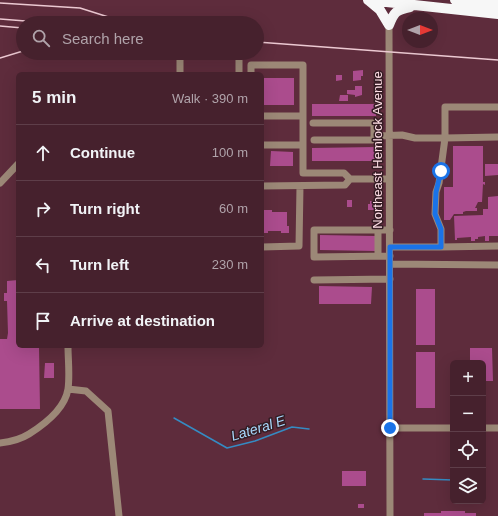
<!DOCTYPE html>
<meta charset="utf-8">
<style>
:root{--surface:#46212d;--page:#502e39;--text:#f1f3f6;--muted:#b0a3aa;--line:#5e3e49}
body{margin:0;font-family:Arial,sans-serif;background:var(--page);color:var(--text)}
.controls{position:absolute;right:12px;bottom:12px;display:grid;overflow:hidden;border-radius:6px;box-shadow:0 4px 16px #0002}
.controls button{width:36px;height:36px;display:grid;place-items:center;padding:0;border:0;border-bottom:1px solid var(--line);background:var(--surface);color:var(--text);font:20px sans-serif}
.compass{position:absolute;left:402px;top:12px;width:36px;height:36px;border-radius:50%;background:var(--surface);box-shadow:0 4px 16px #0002;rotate:90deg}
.stop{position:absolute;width:12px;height:12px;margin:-9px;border:3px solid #1a73e8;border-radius:50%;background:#fff}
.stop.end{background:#1a73e8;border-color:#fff;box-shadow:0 1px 4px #0008}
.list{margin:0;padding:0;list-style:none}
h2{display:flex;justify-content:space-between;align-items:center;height:52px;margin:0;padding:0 16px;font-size:17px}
h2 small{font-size:13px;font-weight:400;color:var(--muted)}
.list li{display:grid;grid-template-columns:26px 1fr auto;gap:12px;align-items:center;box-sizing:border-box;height:56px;padding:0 16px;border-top:1px solid var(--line)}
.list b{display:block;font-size:15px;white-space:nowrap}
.list em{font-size:13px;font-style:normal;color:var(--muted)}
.icon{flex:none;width:22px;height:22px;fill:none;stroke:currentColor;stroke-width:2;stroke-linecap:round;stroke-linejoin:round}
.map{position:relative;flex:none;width:498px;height:516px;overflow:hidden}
.search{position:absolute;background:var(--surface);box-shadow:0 4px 16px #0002;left:16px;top:16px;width:248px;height:44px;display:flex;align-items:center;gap:10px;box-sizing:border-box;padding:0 14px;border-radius:22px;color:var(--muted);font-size:15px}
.panel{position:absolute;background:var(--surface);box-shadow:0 4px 16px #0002;left:16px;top:72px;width:248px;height:276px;border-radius:6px}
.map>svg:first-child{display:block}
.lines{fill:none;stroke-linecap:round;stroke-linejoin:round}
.stream{stroke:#358bc3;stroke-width:1.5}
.building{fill:#ab4c8d}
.minor{stroke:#9c8877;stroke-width:7}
.highway{stroke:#f7f7f7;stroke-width:10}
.rail{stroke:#ecc9d2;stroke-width:1.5}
.route{stroke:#1a73e8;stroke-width:5}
.labels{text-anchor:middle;stroke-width:3;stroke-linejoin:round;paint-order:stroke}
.street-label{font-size:13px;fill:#fedde5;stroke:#351d24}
.water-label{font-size:14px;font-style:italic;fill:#a8d8fc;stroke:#351d24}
</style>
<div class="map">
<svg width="498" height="516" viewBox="0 0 498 516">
<rect width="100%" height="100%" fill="#5e2c3c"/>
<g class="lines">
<path class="stream" d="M 174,418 L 227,448 L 255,441 L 292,427 L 309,429
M 423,479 L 453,480"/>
</g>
<path class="building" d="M 363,70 L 363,76 L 361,76 L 361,80 L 353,81 L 353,71 Z
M 336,75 L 342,75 L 342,80 L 336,81 Z
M 262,78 L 294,78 L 294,105 L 262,105 Z
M 355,86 L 362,86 L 362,95 L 355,97 L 355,95 L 347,94 L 347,90 L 355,90 Z
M 340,95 L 348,95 L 348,101 L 339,101 Z
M 312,104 L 376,104 L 376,116 L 312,116 Z
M 453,146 L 483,146 L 483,182 L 485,182 L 485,185 L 483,184 L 482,202 L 478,202 L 475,208 L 477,208 L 477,211 L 466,211 L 463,212 L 463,214 L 454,214 L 450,220 L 444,220 L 444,187 L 453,187 Z
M 376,147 L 376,161 L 312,161 L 312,148 Z
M 271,151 L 293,152 L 293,166 L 270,166 Z
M 485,164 L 498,164 L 498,175 L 485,176 Z
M 498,196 L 498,236 L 489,236 L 489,241 L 485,241 L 485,236 L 478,237 L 478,239 L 475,239 L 475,241 L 471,241 L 471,237 L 457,238 L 457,240 L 455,240 L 454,216 L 483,215 L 483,209 L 488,209 L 488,197 Z
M 347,200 L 352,200 L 352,207 L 347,207 Z
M 370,201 L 377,201 L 376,210 L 368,210 L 368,204 L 370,204 Z
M 262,210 L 272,210 L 272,212 L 287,212 L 287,226 L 289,226 L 289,233 L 281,233 L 281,231 L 268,231 L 268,233 L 262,233 Z
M 320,235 L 375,236 L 375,251 L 320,250 Z
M 18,280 L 18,346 L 39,346 L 40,409 L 0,409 L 0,339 L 7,339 L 8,333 L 7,301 L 4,301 L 4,293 L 7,293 L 7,281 Z
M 319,286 L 372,287 L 371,304 L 319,304 Z
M 416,289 L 435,289 L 435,345 L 416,345 Z
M 470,348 L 492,348 L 493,381 L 483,381 L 483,363 L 470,363 Z
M 416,352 L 435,352 L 435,408 L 416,408 Z
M 45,363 L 54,363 L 54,378 L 44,378 Z
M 342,471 L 366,471 L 366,486 L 342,486 Z
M 358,504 L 364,504 L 364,508 L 358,508 Z
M 441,511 L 465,511 L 465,513 L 476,513 L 476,516 L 424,516 L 424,513 L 441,513 Z"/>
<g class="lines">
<path class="minor" d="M 389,25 L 390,516
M 180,74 L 180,53 L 239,56 L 239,74
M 251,74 L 251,65 L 303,65 L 303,173 L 344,173 L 350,179
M 498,107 L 445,107 L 445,138 L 498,137
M 262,116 L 303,116
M 313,123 L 374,123 L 374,136
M 314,140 L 374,140 L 374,136 L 402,135 L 415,138 L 445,138 L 439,183 L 436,192 L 435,214 L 441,229 L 441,247 L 390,247
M 262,145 L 303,145
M 0,183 L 18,164
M 262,186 L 345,185 L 350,179 L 389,179
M 378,230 L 378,256
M 390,230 L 314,230 L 314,257 L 390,256
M 262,247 L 299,246 L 300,186
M 441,247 L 498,246
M 390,264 L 498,265
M 314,280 L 390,279
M 68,389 L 86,391 L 108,411 L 119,516
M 391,428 L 453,428
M 483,428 L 498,428
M 0,443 C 10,442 21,439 29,434 C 45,424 65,408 68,389 C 70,375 68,360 68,346"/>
<path class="highway" d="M 368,0 L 498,14
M 368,0 L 380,10 L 389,25
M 455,0 L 498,5
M 389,25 C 394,12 396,10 410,7"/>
<path class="rail" d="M 0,3 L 80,8 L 121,21
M 0,19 L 51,23
M 0,26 L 23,28
M 257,42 L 498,60
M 0,58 L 23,51"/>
</g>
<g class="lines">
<path class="route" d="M 390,428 L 390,247 L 441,247 L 441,229 L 435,214 L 436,192 L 441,171"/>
</g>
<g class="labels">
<g class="street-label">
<text transform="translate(377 150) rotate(-90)" y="5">Northeast Hemlock Avenue</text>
</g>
<g class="water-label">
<text transform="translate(258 428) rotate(-17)" y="5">Lateral E</text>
</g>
</g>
</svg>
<div class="controls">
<button>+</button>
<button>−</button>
<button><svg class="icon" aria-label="locate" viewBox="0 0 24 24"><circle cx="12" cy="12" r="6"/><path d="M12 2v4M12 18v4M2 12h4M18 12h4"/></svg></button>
<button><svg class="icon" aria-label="layers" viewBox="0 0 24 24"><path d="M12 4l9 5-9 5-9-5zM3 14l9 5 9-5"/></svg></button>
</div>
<svg class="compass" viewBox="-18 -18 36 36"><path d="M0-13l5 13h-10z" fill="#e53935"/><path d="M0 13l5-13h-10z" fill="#b0a3aa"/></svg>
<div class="stop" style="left:441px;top:171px"></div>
<div class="stop end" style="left:390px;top:428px"></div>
<div class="search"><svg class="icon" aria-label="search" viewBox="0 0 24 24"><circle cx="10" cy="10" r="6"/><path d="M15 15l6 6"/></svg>Search here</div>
<section class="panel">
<h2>5 min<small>Walk · 390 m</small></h2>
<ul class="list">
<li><svg class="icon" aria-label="ahead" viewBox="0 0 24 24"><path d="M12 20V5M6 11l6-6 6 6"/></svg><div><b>Continue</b></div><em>100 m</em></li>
<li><svg class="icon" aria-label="right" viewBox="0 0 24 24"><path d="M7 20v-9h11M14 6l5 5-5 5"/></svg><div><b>Turn right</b></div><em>60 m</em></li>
<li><svg class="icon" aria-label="left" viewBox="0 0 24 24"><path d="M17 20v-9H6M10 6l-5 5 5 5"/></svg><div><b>Turn left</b></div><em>230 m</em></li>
<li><svg class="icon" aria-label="arrive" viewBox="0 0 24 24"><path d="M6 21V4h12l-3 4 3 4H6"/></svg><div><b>Arrive at destination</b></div></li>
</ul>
</section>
</div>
